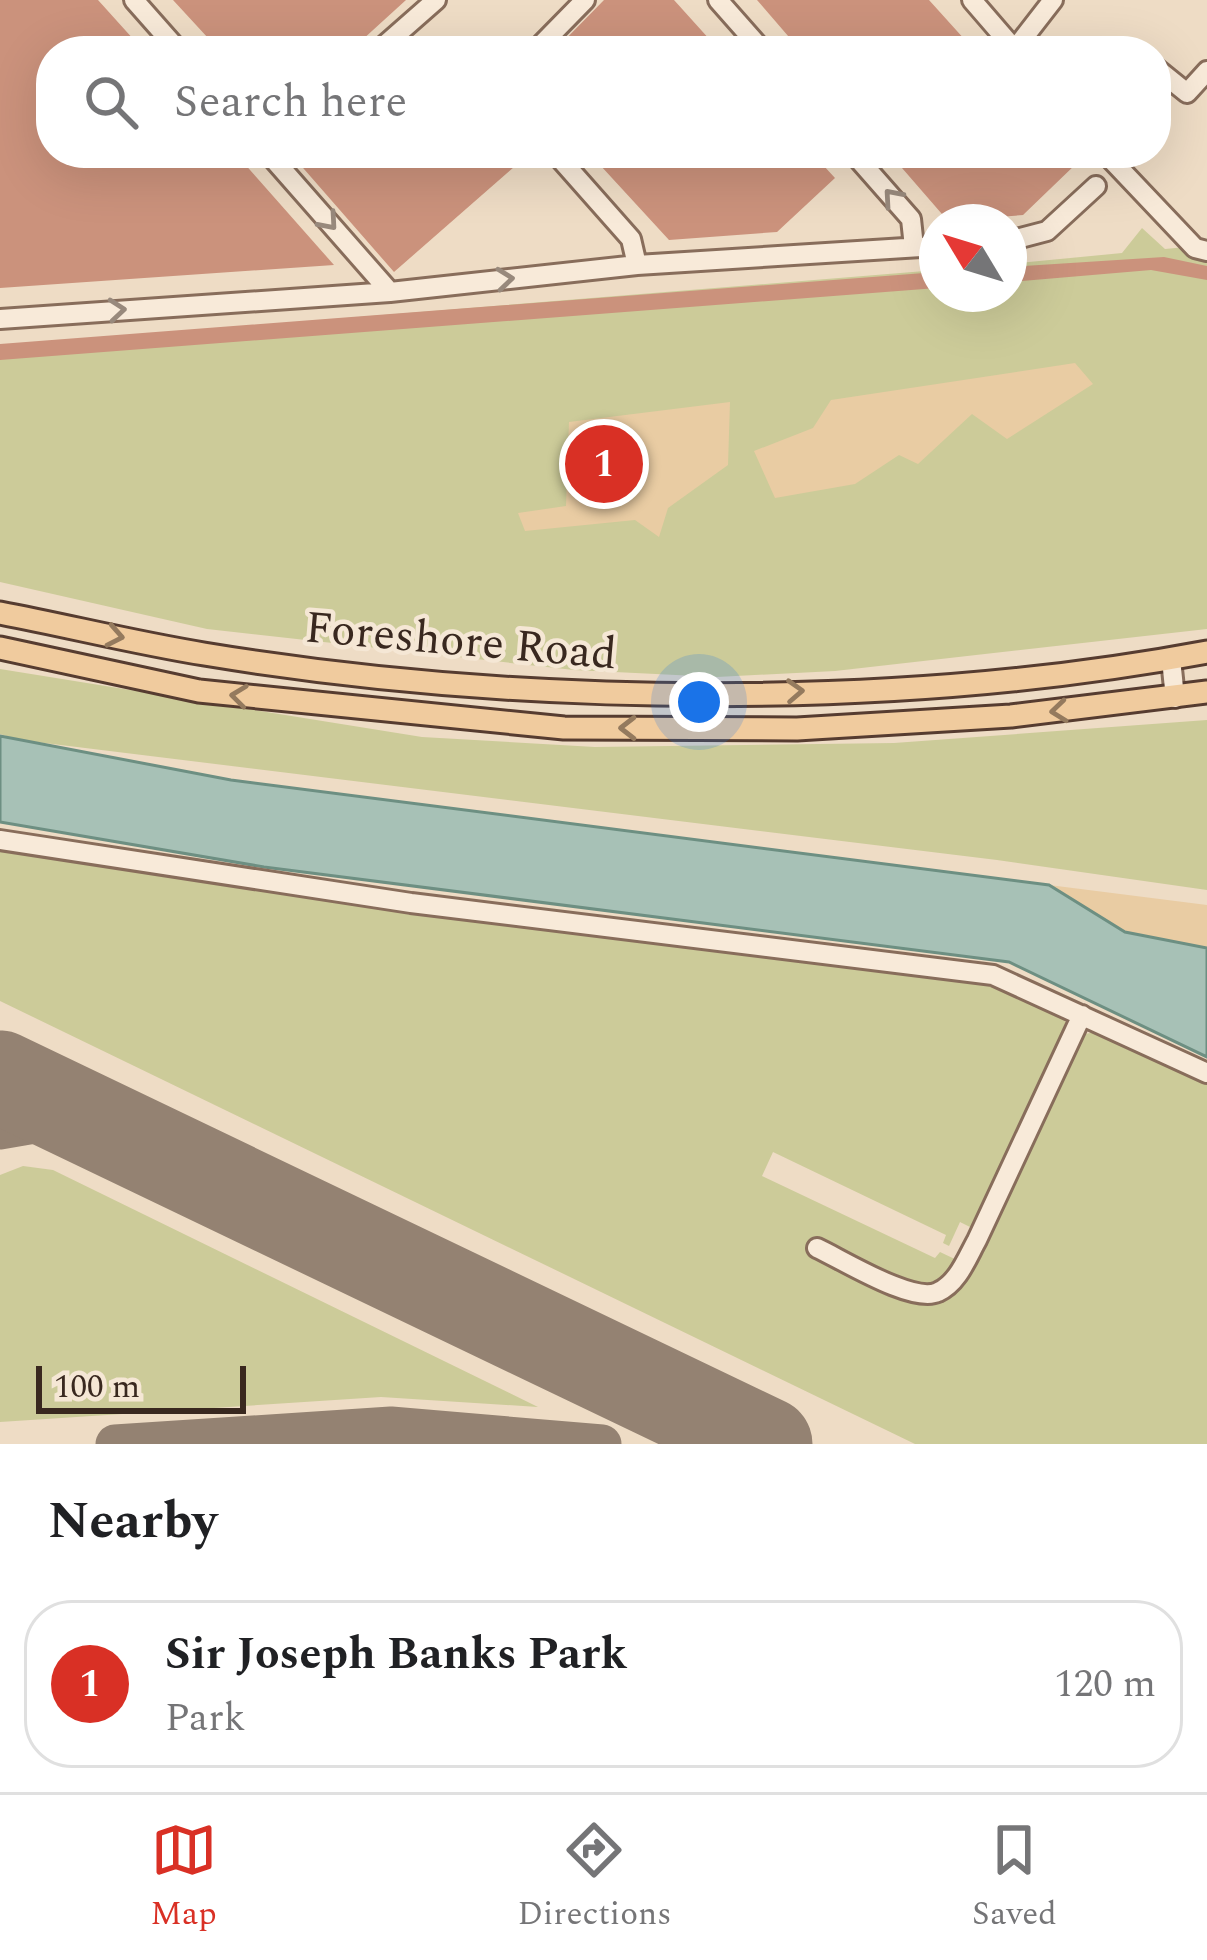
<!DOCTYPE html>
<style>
:root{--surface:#fff;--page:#f2f2f2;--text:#202124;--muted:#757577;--line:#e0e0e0;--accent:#d93025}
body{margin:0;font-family:Spectral,serif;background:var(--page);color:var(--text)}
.compass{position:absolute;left:919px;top:204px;width:108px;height:108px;border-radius:50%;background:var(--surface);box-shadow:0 12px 48px #0002;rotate:308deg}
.scale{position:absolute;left:36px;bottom:30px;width:210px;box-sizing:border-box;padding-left:12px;border:6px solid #39281f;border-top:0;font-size:33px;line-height:42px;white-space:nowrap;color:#39281f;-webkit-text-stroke:9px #f5e7d5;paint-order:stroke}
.you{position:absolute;left:699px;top:702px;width:42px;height:42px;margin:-30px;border:9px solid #fff;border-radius:50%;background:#1a73e8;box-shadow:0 0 0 18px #1a73e833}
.badge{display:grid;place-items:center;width:78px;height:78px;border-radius:50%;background:var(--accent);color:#fff;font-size:39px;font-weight:700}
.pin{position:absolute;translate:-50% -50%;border:6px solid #fff;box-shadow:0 3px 12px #0006}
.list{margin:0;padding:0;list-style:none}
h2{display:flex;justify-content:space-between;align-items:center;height:156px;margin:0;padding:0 48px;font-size:51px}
h2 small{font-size:39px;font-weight:400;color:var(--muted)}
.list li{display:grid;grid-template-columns:78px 1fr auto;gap:36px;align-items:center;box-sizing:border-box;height:168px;margin:0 24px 24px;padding:0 24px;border:3px solid var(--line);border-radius:48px}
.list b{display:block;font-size:45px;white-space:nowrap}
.list p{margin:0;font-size:39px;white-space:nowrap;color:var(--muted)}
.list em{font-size:39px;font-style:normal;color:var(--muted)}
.icon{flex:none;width:66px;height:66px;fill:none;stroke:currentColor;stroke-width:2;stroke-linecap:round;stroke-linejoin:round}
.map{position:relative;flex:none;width:1207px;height:1444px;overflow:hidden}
.search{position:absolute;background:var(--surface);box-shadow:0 12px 48px #0002;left:36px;right:36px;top:36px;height:132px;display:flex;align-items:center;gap:30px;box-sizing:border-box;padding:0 42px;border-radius:48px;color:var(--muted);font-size:45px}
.sheet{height:348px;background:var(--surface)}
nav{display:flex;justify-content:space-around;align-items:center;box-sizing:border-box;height:168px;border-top:3px solid var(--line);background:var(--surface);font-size:33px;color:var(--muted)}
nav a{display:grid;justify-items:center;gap:6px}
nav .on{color:var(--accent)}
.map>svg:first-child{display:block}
.green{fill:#cccb99}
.sand{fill:#e9cca3}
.water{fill:#a7c1b6;stroke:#6d8f82;stroke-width:3}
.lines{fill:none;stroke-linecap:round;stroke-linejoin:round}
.taxiway{stroke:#948272;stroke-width:39}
.runway{stroke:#948272;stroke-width:93}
.building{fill:#cb927c}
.minor-casing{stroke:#886d5b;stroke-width:24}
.major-casing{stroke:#563c30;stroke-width:27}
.minor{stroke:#f8ead9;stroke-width:18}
.major{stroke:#f0cb9e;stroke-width:21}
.oneway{stroke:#98897c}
.oneway2{stroke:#947a5e}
.labels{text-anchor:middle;stroke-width:9;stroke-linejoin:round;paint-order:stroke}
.street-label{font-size:45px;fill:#39281f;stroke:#f5e7d5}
</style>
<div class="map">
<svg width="1207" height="1444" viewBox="0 0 1207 1444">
<rect width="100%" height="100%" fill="#eedcc5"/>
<path class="green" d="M 1142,228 L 1165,249 L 1207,245 L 1207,629 L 835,671 L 717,677 L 574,670 L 207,629 L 0,582 L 0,346 L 937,270 L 937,294 L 1009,294 L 1009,264 L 1122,253 Z
M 0,669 L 422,737 L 595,747 L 894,743 L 1207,720 L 1207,890 L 997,860 L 20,740 L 0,734 Z
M 0,845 L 243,888 L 978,981 C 1005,986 1058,1001 1069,1028 L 1066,1038 L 978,1220 L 970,1227 L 960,1222 L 949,1246 L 943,1243 L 946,1235 L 773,1152 L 762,1176 L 935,1258 L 940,1252 L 961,1262 L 946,1283 L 925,1293 L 813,1245 L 812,1250 C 854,1271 920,1324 960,1279 L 1079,1035 L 1096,1032 L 1207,1085 L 1207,1444 L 915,1444 L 0,1001 Z
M 23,1166 L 53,1170 L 538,1407 L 381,1397 L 0,1422 L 0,1175 Z"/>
<path class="sand" d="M 1075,363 L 1093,384 L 1007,439 L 972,414 L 918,464 L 899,455 L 855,484 L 775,498 L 754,451 L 813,428 L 831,400 Z
M 730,402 L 728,465 L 668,508 L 659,537 L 635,520 L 525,531 L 518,513 L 566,506 L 569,422 Z
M 1049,885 L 1207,905 L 1207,948 L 1125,932 Z"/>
<path class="water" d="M 0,736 L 231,780 L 1049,885 L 1125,932 L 1207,948 L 1207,1057 L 1009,962 L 264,867 L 0,822 Z"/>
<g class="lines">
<path class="taxiway" d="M 0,1130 L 58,1120 L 118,1134
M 569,1349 C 617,1372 669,1388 685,1444
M 115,1444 L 391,1426 L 602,1444"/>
<path class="runway" d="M 0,1077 L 766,1444"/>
</g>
<path class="building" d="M 0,0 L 98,0 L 144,51 L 51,51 L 51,153 L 235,153 L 334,265 L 0,288 Z
M 173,0 L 406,0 L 350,51 L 220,51 Z
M 604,0 L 674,0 L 720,51 L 554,51 Z
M 757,0 L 929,0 L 975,51 L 801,51 Z
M 290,153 L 530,153 L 394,272 Z
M 589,153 L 812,153 L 835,178 L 777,232 L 669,240 Z
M 889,153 L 1068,153 L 1077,163 L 1023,215 L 948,221 Z
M 1164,257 L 1207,266 L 1207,280 L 1151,270 L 1009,282 L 1009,267 Z
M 937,272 L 937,288 L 0,360 L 0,344 Z"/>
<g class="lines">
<defs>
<path id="minor" d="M 134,0 L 179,51
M 718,0 L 763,51
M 972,0 L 1016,51
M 1015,49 L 1053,0
M 378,51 L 436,0
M 535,51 L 585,0
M 1156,68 L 1187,93 L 1207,71
M 268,153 L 390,292
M 555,153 L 631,239 L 637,265
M 853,153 L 911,219 L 914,247
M 1105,153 L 1195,248 L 1207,251
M 1009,241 L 1047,231 L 1096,186
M 0,319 L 390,292 L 637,265 L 937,246
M 1171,659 L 1175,698
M 0,840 L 411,903 L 993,975 L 1207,1073
M 817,1248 C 843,1260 913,1304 938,1292 C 958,1283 967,1258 977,1240 L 1082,1015"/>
<path id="major" d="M 0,613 C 68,626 136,643 204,654 C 519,706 893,711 1207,652
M 0,648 L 199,691 L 564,728 L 797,729 L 1011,716 L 1207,692"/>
</defs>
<use href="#minor" class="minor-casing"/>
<use href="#major" class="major-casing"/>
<use href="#minor" class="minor"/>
<use href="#major" class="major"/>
</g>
<defs><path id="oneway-chevron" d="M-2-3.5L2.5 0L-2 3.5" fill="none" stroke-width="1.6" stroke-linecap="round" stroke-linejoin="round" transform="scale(3)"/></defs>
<g class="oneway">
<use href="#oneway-chevron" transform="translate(892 197) rotate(-131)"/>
<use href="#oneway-chevron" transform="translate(329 222) rotate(49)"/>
<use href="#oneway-chevron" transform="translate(505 279) rotate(-6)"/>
<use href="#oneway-chevron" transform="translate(117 310) rotate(-5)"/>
</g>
<g class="oneway2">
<use href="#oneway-chevron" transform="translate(115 636) rotate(11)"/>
<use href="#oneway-chevron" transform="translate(795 691) rotate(-3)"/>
<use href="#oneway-chevron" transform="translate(239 696) rotate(-173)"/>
<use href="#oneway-chevron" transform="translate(1059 711) rotate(174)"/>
<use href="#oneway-chevron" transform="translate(628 728) rotate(-180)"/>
</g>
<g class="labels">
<g class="street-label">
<text transform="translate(461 639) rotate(5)" y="16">Foreshore Road</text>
</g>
</g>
</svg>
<svg class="compass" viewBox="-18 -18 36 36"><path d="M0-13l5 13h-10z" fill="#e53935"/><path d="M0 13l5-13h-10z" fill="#757577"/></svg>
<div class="scale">100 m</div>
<div class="you"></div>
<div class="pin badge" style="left:604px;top:464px">1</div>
<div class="search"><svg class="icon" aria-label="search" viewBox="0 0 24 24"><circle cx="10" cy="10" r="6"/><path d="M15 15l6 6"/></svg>Search here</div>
</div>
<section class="sheet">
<h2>Nearby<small></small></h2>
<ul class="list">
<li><span class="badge">1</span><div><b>Sir Joseph Banks Park</b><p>Park</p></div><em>120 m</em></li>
</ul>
</section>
<nav>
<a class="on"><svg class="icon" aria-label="map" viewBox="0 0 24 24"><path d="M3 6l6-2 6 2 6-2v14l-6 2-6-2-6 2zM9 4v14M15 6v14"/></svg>Map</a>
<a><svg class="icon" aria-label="directions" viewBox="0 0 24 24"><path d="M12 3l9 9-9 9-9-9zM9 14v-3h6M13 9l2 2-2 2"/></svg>Directions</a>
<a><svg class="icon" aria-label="saved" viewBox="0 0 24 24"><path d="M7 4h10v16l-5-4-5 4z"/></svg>Saved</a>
</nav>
